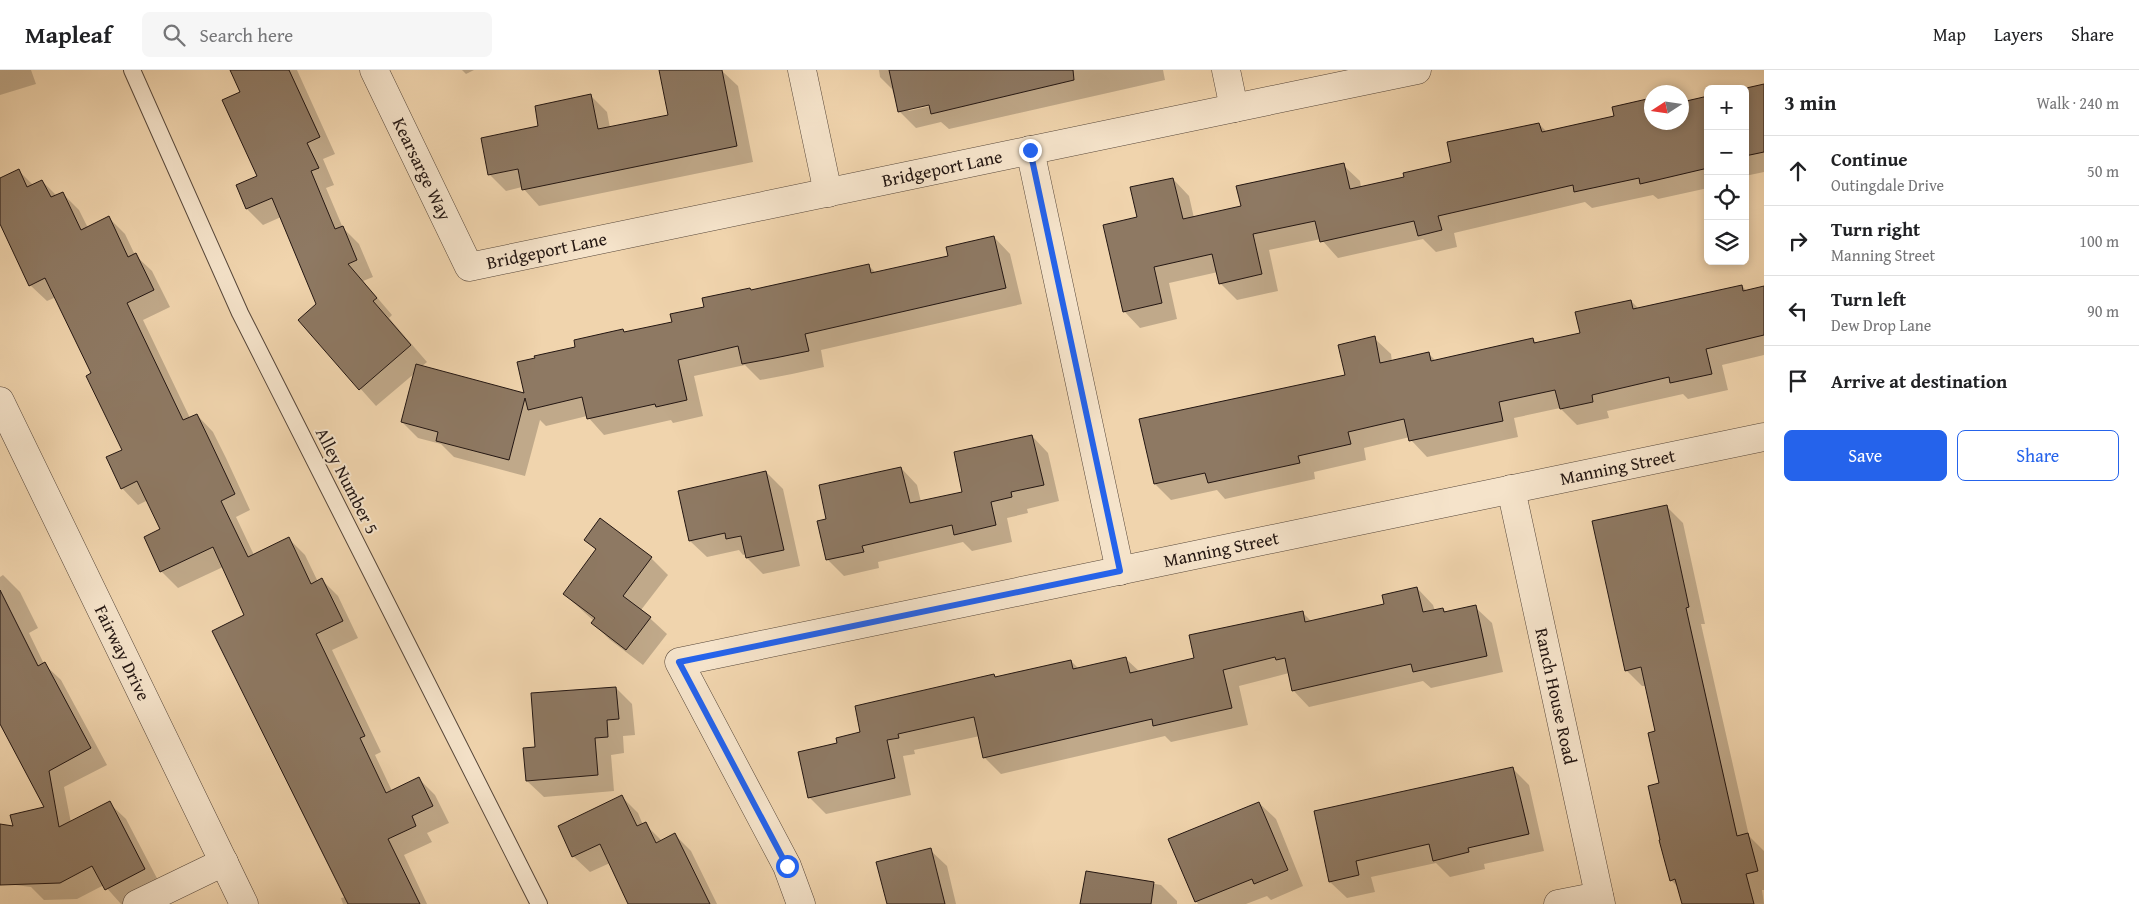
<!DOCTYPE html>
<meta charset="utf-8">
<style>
:root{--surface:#fff;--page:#f6f6f6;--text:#202124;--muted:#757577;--line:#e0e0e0;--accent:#2563eb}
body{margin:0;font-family:"Gentium Book Plus",serif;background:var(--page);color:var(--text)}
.controls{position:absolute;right:15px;top:15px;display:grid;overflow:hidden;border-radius:8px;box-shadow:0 2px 8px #0003}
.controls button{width:45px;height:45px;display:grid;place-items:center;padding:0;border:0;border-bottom:1px solid var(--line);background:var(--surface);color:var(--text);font:25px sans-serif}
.compass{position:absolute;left:1644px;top:15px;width:45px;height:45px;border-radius:50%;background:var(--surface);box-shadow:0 2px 8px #0003;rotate:258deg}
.stop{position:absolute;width:15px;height:15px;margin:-11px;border:4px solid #2563eb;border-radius:50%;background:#fff}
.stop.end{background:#2563eb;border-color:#fff;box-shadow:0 1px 5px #0008}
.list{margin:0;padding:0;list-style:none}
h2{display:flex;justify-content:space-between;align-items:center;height:65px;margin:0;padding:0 20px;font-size:21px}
h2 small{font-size:16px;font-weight:400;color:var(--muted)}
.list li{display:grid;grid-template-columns:32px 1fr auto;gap:15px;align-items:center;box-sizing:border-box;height:70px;padding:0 20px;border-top:1px solid var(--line)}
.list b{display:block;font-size:19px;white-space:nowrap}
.list p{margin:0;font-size:16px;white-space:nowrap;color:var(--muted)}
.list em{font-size:16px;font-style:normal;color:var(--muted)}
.actions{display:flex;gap:10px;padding:15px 20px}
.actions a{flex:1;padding:11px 0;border:1px solid var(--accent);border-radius:8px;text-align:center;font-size:18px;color:var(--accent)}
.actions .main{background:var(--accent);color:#fff}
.icon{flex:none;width:28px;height:28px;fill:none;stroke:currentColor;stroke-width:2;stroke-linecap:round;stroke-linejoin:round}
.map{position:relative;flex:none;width:1764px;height:834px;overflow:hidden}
header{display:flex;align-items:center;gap:30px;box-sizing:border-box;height:70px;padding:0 25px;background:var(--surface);border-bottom:1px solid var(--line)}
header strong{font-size:24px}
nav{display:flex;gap:28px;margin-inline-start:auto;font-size:18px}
.search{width:350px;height:45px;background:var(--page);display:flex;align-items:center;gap:12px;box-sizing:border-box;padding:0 18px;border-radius:8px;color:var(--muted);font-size:19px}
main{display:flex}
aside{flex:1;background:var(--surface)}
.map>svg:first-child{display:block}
.shadow{fill:#0003;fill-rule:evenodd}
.building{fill:#8e7963;stroke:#231612}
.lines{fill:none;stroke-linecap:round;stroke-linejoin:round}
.lane-casing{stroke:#564639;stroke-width:18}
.street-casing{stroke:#564639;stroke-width:29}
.lane{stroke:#f5e3ca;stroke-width:16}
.street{stroke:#f5e3ca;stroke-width:28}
.route{stroke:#2563eb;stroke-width:6}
.labels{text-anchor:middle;stroke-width:4;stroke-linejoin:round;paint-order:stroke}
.street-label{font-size:18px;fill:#231612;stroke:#f5e3ca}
</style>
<header>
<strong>Mapleaf</strong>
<div class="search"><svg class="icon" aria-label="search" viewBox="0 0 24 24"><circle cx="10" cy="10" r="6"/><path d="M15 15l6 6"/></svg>Search here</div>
<nav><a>Map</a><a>Layers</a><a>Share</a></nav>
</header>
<main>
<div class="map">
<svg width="1764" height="834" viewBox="0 0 1764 834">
<rect width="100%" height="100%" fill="#f0d4ad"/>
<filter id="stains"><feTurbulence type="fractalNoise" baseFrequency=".004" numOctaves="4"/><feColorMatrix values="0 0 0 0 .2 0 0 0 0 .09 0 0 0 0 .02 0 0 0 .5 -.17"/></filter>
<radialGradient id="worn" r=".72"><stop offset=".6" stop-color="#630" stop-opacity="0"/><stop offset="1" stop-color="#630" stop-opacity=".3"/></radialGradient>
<path class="shadow" d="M 0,0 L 31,0 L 36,14 L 0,25 Z
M 232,0 L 297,0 L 335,84 L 323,89 L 334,115 L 326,118 L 343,158 L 359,174 L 373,207 L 363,211 L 392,245 L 389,248 L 427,292 L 421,297 L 526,325 L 577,278 L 623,261 L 626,263 L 673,253 L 706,238 L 752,221 L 868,195 L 876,203 L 949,187 L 994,167 L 1010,184 L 1022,234 L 821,280 L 824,297 L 792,304 L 760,310 L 745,295 L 694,306 L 703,346 L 673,353 L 671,350 L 604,365 L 587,346 L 546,356 L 540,350 L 525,406 L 454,387 L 441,374 L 418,368 L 402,352 L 415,303 L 376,336 L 299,250 L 317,234 L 281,147 L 263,155 L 247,139 L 259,107 L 242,22 Z
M 462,0 L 474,0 L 466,4 Z
M 721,0 L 738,16 L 753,92 L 539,136 L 522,117 L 506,121 L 489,104 L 540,57 L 591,26 L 607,42 L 610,58 L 670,46 Z
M 879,0 L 1163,0 L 1165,10 L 949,59 L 941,52 L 916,58 L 899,41 L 892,19 L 880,7 ZM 935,32 L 936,35 L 909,41 L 907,39 Z
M 1764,15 L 1764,102 L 1745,106 L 1745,19 Z
M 1647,31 L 1652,36 L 1652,52 L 1682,52 L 1682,49 L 1708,43 L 1708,118 L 1658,129 L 1653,125 L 1592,138 L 1585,132 L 1454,163 L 1457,177 L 1436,182 L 1423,169 L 1338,188 L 1321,169 L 1269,180 L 1278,221 L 1237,230 L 1220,213 L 1218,202 L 1169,213 L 1177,249 L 1140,258 L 1124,241 L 1139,148 L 1173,109 L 1189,126 L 1194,148 L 1242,137 L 1343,95 L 1360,111 L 1361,117 L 1406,107 L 1453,93 L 1539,54 L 1547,62 L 1615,47 Z
M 19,101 L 33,115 L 42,111 L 57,126 L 62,123 L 79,140 L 88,158 L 109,148 L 125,164 L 135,185 L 152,201 L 170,237 L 143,250 L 190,348 L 197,345 L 213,362 L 226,388 L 250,440 L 236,447 L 254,485 L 289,469 L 305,485 L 318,512 L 322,510 L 338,526 L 358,568 L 332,580 L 381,682 L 375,685 L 392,721 L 418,708 L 435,725 L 449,753 L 427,763 L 432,772 L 404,785 L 427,834 L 343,834 L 341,828 L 346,827 L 309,750 L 303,744 L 214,561 L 246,546 L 223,497 L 178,518 L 161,501 L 145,467 L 162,460 L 148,430 L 138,435 L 122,418 L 123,380 L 92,304 L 56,227 L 47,231 L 30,215 L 0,151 L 0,110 Z
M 1742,216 L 1747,221 L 1764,217 L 1764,285 L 1722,295 L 1728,320 L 1688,329 L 1683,324 L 1607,341 L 1609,348 L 1577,355 L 1560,338 L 1514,348 L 1518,367 L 1427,387 L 1411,370 L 1410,367 L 1364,378 L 1366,390 L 1314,402 L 1315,409 L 1225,429 L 1217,420 L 1171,430 L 1155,414 L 1346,306 L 1374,268 L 1391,284 L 1392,292 L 1429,284 L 1436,291 L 1533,269 L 1537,274 L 1581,264 L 1631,231 L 1639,239 Z
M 1032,366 L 1048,383 L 1059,431 L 1027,439 L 1028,443 L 1007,448 L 1012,472 L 972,481 L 963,472 L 878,492 L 879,498 L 844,506 L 827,489 L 827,450 L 901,398 L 917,415 L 921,432 L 964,423 Z
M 766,402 L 783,419 L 800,496 L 763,504 L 747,488 L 746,484 L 743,485 L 739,480 L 707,487 L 690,471 Z
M 1666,436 L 1683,453 L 1705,554 L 1701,554 L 1749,766 L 1764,781 L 1764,820 L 1762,820 L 1764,834 L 1683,834 L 1679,818 L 1671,810 L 1657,662 L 1647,616 L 1642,616 L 1626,600 Z
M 600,450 L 651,488 L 668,505 L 641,540 L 667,564 L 643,595 L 609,569 L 593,553 L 594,551 L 564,524 L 597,481 L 586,470 Z
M 3,505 L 20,522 L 38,558 L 29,563 L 44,594 L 61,610 L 107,695 L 64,717 L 71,753 L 109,733 L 126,749 L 161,816 L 126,834 L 121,834 L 104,815 L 77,829 L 44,830 L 31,817 L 0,813 L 0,756 L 14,758 L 46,738 L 0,651 L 0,507 Z
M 1417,518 L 1433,535 L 1435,541 L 1443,539 L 1447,543 L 1475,537 L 1492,553 L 1503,602 L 1431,618 L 1423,611 L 1309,637 L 1293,620 L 1289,603 L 1239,616 L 1248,655 L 1171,672 L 1165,666 L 1001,704 L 985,688 L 980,666 L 914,680 L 915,684 L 903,686 L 911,725 L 826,744 L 809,727 L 839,674 L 994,605 L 996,608 L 1071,591 L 1079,599 L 1126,589 L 1140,602 L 1196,589 L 1302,542 L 1311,551 L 1385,535 Z
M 616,618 L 632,634 L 635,665 L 623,666 L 624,683 L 611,685 L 614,721 L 544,727 L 527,711 Z
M 1513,699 L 1529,715 L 1544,781 L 1484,794 L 1485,799 L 1450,807 L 1436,793 L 1371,807 L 1375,822 L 1347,828 L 1330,812 L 1316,742 Z
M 622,727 L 638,743 L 643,755 L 645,754 L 662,771 L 675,765 L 691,781 L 717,834 L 631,834 L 610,793 L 590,802 L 573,786 Z
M 1259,733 L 1276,749 L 1303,816 L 1271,830 L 1267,826 L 1246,834 L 1198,834 L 1196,831 Z
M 930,780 L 947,796 L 956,834 L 888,834 Z
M 1087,802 L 1161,815 L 1177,831 L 1177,834 L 1082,834 Z"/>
<path class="building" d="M 230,0 L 289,0 L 320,67 L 307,73 L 319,98 L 311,101 L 335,159 L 343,156 L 357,190 L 348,194 L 377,228 L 373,231 L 411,275 L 359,320 L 298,250 L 316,234 L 272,128 L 246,139 L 236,115 L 257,106 L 222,30 L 240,22 Z
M 659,0 L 722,0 L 737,76 L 522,120 L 518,99 L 488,105 L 481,68 L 538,56 L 535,36 L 591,24 L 598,59 L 668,45 Z
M 889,0 L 1073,0 L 1074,10 L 931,44 L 929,35 L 898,42 Z
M 1764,14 L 1764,82 L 1745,86 L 1745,19 L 1742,19 Z
M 1708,26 L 1708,98 L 1640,114 L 1639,108 L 1574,122 L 1573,115 L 1495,133 L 1438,146 L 1442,160 L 1418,166 L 1414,151 L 1320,172 L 1315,151 L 1253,164 L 1262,204 L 1219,214 L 1212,184 L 1154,197 L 1162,233 L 1123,242 L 1103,155 L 1137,147 L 1130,117 L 1173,108 L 1183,149 L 1241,136 L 1236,116 L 1344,93 L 1350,119 L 1404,107 L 1403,103 L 1451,92 L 1447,72 L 1539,53 L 1542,62 L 1614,46 L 1612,37 L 1647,29 L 1649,40 L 1652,39 L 1652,52 L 1682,52 L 1682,32 Z
M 19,99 L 27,117 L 42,110 L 51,127 L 63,122 L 81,160 L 109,146 L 128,187 L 136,183 L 154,220 L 127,233 L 183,350 L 197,344 L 210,371 L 235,424 L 221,431 L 248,487 L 289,467 L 311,514 L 322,508 L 343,551 L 316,564 L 365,666 L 360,668 L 386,723 L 419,707 L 433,736 L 412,746 L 416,756 L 388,769 L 420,834 L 348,834 L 212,561 L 244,545 L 213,477 L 160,502 L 144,467 L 160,459 L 137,411 L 121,419 L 106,387 L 122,380 L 86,306 L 91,303 L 45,208 L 29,216 L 0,154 L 0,108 Z
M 994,166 L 1006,218 L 805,264 L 809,281 L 775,288 L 742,294 L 738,276 L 678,290 L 687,330 L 656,337 L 655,334 L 587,349 L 582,327 L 528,340 L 525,328 L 509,390 L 436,371 L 438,362 L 401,352 L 416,294 L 524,323 L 517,292 L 535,288 L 534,286 L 575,277 L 574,270 L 623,259 L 624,262 L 672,252 L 670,244 L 704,237 L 702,228 L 750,218 L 751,220 L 869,194 L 871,203 L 948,186 L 946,177 Z
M 1742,215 L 1743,221 L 1764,216 L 1764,265 L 1706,279 L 1712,304 L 1670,313 L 1669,307 L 1592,325 L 1593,332 L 1560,339 L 1555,320 L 1499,332 L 1503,351 L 1409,371 L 1404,349 L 1348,362 L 1351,374 L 1298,386 L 1300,393 L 1208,413 L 1205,403 L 1154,414 L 1139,349 L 1345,305 L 1338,275 L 1375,266 L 1380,293 L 1429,282 L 1431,291 L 1533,268 L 1534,273 L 1580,263 L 1575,242 L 1631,230 L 1633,239 Z
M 1032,365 L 1044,415 L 1011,422 L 1012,427 L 991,432 L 996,455 L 954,465 L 952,455 L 862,476 L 864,482 L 826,490 L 817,451 L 826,449 L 819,415 L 901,397 L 910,433 L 962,422 L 954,382 Z
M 766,401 L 784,480 L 746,488 L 741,466 L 726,469 L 725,463 L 689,471 L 678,421 Z
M 1667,435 L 1689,537 L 1686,538 L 1737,766 L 1748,763 L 1758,801 L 1746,804 L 1754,834 L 1682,834 L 1675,809 L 1670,811 L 1659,770 L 1660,770 L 1648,716 L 1659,713 L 1648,663 L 1655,661 L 1641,597 L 1625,601 L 1592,451 Z
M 600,448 L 652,487 L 623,526 L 651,547 L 626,580 L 591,553 L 595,548 L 563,524 L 596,479 L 584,470 Z
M 1417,517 L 1423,542 L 1443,538 L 1444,542 L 1476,535 L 1487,586 L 1413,602 L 1411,594 L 1292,621 L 1285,588 L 1276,590 L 1275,587 L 1223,600 L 1232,638 L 1153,656 L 1152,649 L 983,688 L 974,647 L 898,664 L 899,668 L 887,670 L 895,708 L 808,728 L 798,682 L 837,673 L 836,668 L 860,662 L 855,636 L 994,604 L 995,607 L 1071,590 L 1073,599 L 1126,587 L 1130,603 L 1194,588 L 1189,565 L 1303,541 L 1305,552 L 1384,534 L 1382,525 Z
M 0,520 L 38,596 L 45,592 L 91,678 L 49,701 L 59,757 L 110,731 L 145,799 L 105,820 L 92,796 L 60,813 L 0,815 L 0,754 L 13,756 L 10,745 L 44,737 L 0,654 Z
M 616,617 L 619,649 L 607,650 L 608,667 L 595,668 L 598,705 L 526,711 L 523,678 L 535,677 L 531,623 Z
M 1513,697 L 1529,764 L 1468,778 L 1469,782 L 1433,791 L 1429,774 L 1356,791 L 1359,805 L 1329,812 L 1314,741 Z
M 622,725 L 637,756 L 646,752 L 656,773 L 675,763 L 710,834 L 628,834 L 600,774 L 572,787 L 558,756 Z
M 1259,732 L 1288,800 L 1254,814 L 1252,809 L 1195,832 L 1168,769 Z
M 931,778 L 945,834 L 887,834 L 876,792 Z
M 1086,801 L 1154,812 L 1151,834 L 1080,834 Z"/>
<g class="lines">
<defs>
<path id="lane" d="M 132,0 L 240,243 L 539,834"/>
<g id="street">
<path id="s1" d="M 374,0 L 469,197 L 1417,0"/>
<path d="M 802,0 L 828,123"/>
<path d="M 1226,0 L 1234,38"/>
<path d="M 1030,80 L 1120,501"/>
<path id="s2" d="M 0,331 L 244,834"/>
<path id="s3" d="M 1511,419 L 1601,834"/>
<path d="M 137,834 L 224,792"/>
<path id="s4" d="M 801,834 L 787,796 L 679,592 L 1764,367"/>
<path d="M 1558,834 L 1599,826"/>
</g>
</defs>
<use href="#lane" class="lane-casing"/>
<use href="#street" class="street-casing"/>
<use href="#lane" class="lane"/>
<use href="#street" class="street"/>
</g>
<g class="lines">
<path class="route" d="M 787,796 L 679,592 L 1120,501 L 1030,80"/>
</g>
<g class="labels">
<g class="street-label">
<text dy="6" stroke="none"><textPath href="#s1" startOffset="110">Kearsarge Way</textPath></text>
<text dy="6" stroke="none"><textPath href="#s1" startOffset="702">Bridgeport Lane</textPath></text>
<text dy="6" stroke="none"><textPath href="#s1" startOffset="298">Bridgeport Lane</textPath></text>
<text dy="6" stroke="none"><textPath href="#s4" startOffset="1230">Manning Street</textPath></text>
<text transform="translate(347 411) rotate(63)" y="6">Alley Number 5</text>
<text dy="6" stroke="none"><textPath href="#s4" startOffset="825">Manning Street</textPath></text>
<text dy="6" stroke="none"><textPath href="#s2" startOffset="280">Fairway Drive</textPath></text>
<text dy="6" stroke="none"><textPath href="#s3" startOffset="212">Ranch House Road</textPath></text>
</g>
</g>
<rect width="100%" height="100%" filter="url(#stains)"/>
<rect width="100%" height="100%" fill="url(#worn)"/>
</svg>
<div class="controls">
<button>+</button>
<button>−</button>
<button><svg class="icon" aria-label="locate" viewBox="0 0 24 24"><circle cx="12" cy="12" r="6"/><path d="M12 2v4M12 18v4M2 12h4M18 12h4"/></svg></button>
<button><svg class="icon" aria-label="layers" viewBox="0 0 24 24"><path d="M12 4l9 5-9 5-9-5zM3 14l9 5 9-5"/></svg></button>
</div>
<svg class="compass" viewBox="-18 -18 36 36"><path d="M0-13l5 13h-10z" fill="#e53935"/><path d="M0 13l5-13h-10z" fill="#757577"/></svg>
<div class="stop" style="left:787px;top:796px"></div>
<div class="stop end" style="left:1030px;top:80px"></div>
</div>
<aside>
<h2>3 min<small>Walk · 240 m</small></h2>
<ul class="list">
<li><svg class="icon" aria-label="ahead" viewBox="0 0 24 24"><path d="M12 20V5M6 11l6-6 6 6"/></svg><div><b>Continue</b><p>Outingdale Drive</p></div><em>50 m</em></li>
<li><svg class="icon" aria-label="right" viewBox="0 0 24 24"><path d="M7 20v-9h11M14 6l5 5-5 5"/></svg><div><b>Turn right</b><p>Manning Street</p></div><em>100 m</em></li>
<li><svg class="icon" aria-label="left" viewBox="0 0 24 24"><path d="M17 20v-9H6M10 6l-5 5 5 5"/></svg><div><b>Turn left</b><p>Dew Drop Lane</p></div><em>90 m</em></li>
<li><svg class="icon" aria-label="arrive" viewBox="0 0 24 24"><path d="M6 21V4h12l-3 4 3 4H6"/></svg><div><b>Arrive at destination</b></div></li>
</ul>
<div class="actions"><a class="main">Save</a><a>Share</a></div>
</aside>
</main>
